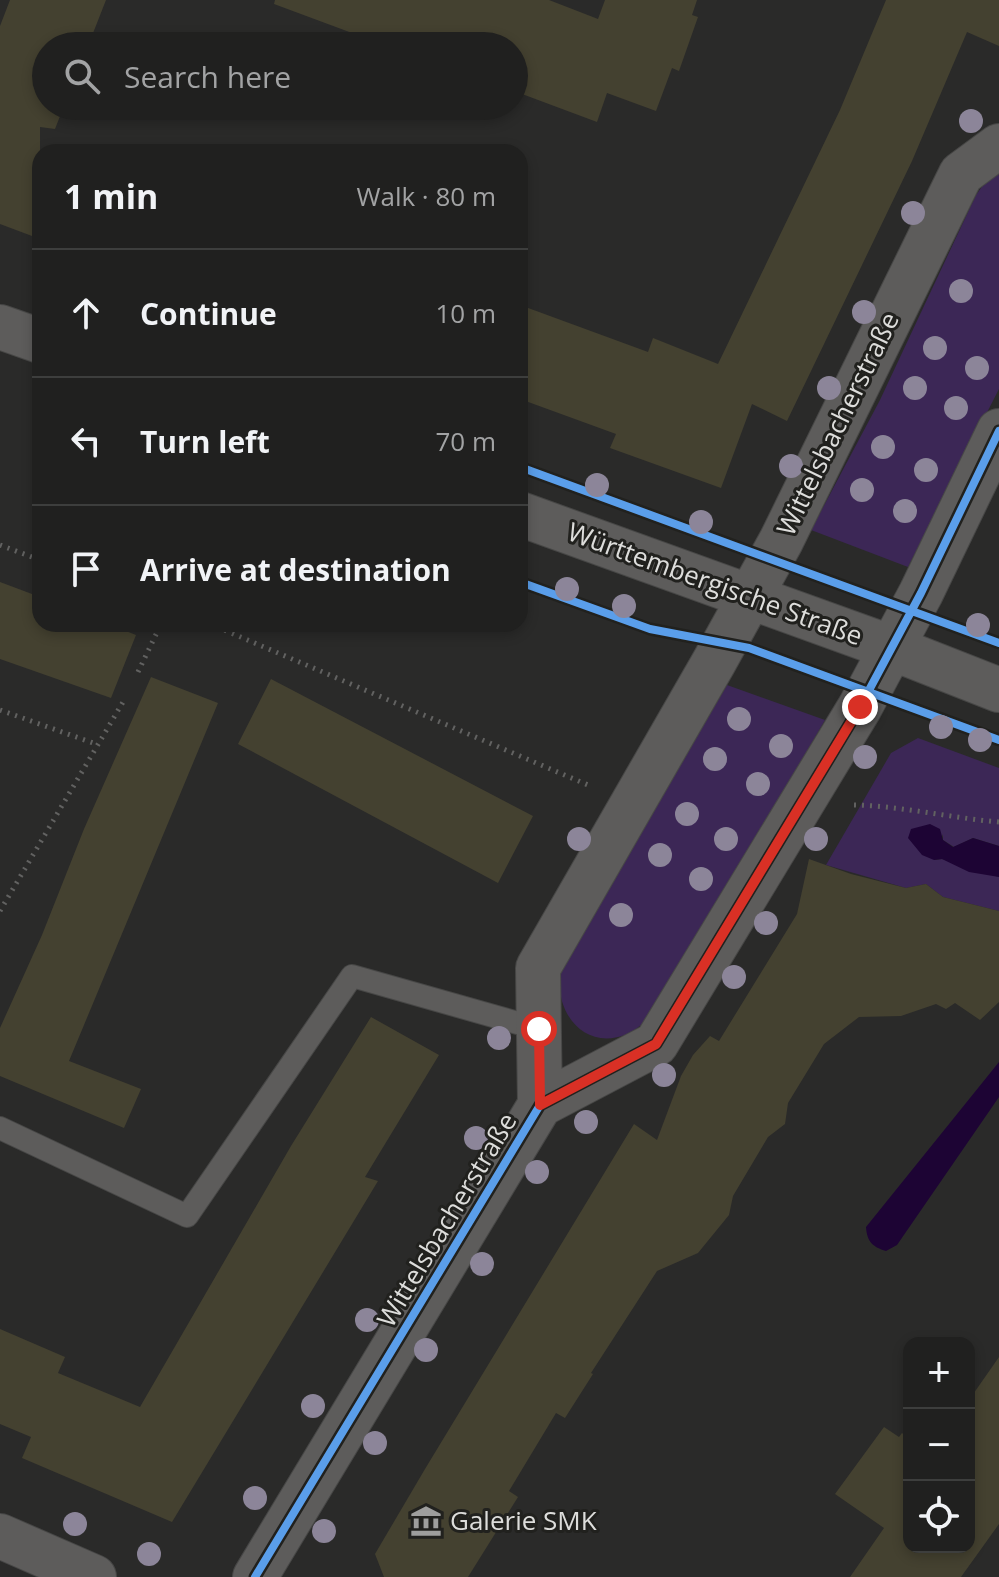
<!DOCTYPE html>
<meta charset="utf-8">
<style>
:root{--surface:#20201f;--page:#282828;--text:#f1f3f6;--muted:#a2a3a4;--line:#3d3e3d}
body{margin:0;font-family:"Open Sans",sans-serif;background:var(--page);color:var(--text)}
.controls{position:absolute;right:24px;bottom:24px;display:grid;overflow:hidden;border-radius:16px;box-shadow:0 4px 12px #0003}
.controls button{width:72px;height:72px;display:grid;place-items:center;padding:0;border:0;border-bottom:2px solid var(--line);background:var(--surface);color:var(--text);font:40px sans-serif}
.stop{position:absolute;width:24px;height:24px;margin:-18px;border:6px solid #d93025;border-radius:50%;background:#fff}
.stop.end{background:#d93025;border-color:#fff;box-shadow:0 2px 8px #0008}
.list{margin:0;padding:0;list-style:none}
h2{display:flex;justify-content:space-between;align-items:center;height:104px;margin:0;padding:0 32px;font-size:34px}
h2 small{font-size:26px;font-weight:400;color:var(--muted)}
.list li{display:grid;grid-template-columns:52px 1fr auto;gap:24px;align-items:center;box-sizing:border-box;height:128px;padding:0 32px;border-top:2px solid var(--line)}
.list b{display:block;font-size:30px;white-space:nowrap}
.list em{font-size:26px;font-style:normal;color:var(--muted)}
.icon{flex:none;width:44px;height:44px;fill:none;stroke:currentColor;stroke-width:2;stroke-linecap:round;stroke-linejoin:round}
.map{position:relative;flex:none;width:999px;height:1577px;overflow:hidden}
.search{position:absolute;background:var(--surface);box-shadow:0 4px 12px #0003;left:32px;top:32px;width:496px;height:88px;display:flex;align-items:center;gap:20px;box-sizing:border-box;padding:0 28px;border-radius:44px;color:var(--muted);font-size:30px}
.panel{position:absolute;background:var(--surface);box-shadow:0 4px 12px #0003;left:32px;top:144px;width:496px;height:488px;border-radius:24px}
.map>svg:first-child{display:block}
.green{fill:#3c2756}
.water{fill:#1d0434}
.building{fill:#444130}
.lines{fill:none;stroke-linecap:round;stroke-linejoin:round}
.service-casing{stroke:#474746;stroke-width:24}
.minor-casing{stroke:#474746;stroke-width:46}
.path{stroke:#626261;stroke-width:5;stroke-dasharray:2 6;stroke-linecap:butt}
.service{stroke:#5d5c5b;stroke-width:22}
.minor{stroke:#5d5c5b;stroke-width:44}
.cycleway-casing{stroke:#21211e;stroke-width:13}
.cycleway{stroke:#5a9eea;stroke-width:8}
.tree{fill:#8c8599}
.route{stroke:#d93025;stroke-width:10}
.labels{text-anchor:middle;stroke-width:6;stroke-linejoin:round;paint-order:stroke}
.street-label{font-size:26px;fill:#dddddb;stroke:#21211e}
.poi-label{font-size:26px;fill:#dddddb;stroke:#21211e;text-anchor:start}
</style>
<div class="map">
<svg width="999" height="1577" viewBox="0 0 999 1577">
<rect width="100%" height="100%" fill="#2a2a29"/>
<path class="green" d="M 999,173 L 999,389 L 908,567 L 811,530 L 880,400 L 976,195 L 984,184 Z
M 727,685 L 825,720 L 738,871 L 646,1021 C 640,1026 633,1032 625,1035 C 579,1052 549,1003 563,963 Z
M 918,738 L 999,768 L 999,846 L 973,838 L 954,847 L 943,840 L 943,834 L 934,860 L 942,859 L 999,877 L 999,911 L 943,897 L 926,884 L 906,888 L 826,865 L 891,753 Z"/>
<path class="water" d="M 930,824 L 940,829 L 943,840 L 953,847 L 973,838 L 999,846 L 999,877 L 969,872 L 942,859 L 934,860 L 922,855 L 908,838 L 911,829 Z
M 999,1062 L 999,1097 L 897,1245 L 886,1251 C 873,1247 867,1242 866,1227 Z"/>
<path class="building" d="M 10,0 L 106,0 L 88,46 L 46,46 L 46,106 L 64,106 L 55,129 L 40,127 L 40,239 L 0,224 L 0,26 Z
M 275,0 L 549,0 L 598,19 L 605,0 L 697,0 L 692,15 L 698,17 L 679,71 L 672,68 L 656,111 L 607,93 L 597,122 L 514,91 L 514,46 L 387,46 L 274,4 Z
M 886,0 L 999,0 L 999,46 L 967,32 L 912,161 L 787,421 L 752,404 L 721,488 L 610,448 L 616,434 L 520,399 L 520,305 L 648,352 L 653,338 L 718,364 L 840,110 Z
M 0,582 L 40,597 L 40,624 L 108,624 L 136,635 L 111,698 L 0,659 Z
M 151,677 L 218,703 L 69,1061 L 141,1089 L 124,1128 L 0,1076 L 0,1028 L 42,935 L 84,829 Z
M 271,679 L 533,816 L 498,883 L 238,744 Z
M 809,859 L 851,874 L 906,888 L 926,884 L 943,897 L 999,911 L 999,1002 L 980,1020 L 955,1003 L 946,1009 L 936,1004 L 901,1016 L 859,1017 L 824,1044 L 788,1103 L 785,1124 L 768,1137 L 733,1196 L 729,1215 L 698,1253 L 657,1271 L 591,1373 L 593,1374 L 565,1418 L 556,1413 L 509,1491 L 518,1497 L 468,1577 L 384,1577 L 375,1554 L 425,1469 L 634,1124 L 657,1140 L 681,1076 L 693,1055 L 710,1036 L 719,1041 L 797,914 Z
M 371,1017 L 439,1055 L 365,1177 L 378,1181 L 172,1522 L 22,1458 L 31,1437 L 0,1424 L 0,1329 L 65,1357 L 58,1373 L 140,1407 L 291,1146 Z
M 999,1357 L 999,1524 L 961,1577 L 850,1577 L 884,1528 L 835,1494 L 884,1427 L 899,1437 L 902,1433 L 909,1439 L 909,1547 L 969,1547 L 969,1400 Z"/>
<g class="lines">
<defs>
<path id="service" d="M 0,1128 L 187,1216 L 352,976 L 539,1029"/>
<path id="minor" d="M 0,327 L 40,341
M 520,514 L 892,648 L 999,690
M 540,1105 L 538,968 L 714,662 L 781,541 L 961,174 L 999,146
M 0,1536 L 94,1577
M 255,1577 L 540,1105 L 656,1044 L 860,707 L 921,593 L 999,431"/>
</defs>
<use href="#service" class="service-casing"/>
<use href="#minor" class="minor-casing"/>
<path class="path" d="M 0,545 L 40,560
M 210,624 L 588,785
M 138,672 L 161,624
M 0,710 L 96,744
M 854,805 C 902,806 951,818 999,822
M 0,911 L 123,702"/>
<use href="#service" class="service"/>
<use href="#minor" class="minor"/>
<defs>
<path id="cycleway" d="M 520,467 L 999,643
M 520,582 L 650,629 L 749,648 L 999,740
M 255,1577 L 540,1105 L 656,1044 L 860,707 L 921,593 L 999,431"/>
</defs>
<use href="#cycleway" class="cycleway-casing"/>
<use href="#cycleway" class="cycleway"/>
</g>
<g class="tree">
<circle cx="971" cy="121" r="12"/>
<circle cx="913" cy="213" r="12"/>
<circle cx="961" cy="291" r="12"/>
<circle cx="864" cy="312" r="12"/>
<circle cx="935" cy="348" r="12"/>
<circle cx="977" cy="368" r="12"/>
<circle cx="829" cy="388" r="12"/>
<circle cx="915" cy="388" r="12"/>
<circle cx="956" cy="408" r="12"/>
<circle cx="883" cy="447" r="12"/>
<circle cx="791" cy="466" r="12"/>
<circle cx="926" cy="470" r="12"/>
<circle cx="597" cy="485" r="12"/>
<circle cx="862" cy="490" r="12"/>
<circle cx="905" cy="511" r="12"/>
<circle cx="701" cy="522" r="12"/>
<circle cx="567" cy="589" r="12"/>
<circle cx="624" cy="606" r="12"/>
<circle cx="978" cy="625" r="12"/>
<circle cx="739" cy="719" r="12"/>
<circle cx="941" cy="727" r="12"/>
<circle cx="980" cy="740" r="12"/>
<circle cx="781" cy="746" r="12"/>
<circle cx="865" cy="757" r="12"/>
<circle cx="715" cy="759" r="12"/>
<circle cx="758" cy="784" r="12"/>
<circle cx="687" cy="814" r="12"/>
<circle cx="579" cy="839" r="12"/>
<circle cx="726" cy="839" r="12"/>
<circle cx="816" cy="839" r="12"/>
<circle cx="660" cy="855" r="12"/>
<circle cx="701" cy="879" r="12"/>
<circle cx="621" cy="915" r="12"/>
<circle cx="766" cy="923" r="12"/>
<circle cx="734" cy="977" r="12"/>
<circle cx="499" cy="1038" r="12"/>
<circle cx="664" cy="1075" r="12"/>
<circle cx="586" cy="1122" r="12"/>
<circle cx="476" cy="1138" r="12"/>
<circle cx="537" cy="1172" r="12"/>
<circle cx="482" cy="1264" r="12"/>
<circle cx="367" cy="1320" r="12"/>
<circle cx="426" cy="1350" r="12"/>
<circle cx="313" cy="1406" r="12"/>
<circle cx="375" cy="1443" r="12"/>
<circle cx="255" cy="1498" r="12"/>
<circle cx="75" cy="1524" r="12"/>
<circle cx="324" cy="1531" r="12"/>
<circle cx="149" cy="1554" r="12"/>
</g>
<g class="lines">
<path class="route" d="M 539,1029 L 540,1105 L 656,1044 L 860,707"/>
</g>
<defs>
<symbol id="museum-bare" viewBox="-9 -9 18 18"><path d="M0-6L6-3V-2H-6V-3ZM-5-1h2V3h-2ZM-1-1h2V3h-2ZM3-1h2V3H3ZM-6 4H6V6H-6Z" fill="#9e9e9d" stroke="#21211e" stroke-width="2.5" paint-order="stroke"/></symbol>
</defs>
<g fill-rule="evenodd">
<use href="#museum-bare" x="404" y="1499" width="44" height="44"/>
</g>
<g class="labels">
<g class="street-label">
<text transform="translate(838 424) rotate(-64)" y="9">Wittelsbacherstraße</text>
<text transform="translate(715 584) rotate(20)" y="9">Württembergische Straße</text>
<text transform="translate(447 1220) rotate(-59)" y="9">Wittelsbacherstraße</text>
</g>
<g class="poi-label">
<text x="450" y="1530">Galerie SMK</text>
</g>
</g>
</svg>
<div class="controls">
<button>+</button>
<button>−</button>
<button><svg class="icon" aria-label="locate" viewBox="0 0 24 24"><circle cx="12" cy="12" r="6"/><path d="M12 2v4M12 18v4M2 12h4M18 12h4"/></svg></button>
</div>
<div class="stop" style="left:539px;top:1029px"></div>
<div class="stop end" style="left:860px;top:707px"></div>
<div class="search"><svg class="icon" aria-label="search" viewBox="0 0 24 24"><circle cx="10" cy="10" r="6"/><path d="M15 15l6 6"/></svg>Search here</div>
<section class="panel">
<h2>1 min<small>Walk · 80 m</small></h2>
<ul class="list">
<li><svg class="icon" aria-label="ahead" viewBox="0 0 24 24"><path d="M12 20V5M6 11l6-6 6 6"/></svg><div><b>Continue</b></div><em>10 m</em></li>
<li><svg class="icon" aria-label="left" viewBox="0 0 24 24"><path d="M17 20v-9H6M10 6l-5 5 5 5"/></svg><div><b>Turn left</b></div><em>70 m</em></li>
<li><svg class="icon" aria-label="arrive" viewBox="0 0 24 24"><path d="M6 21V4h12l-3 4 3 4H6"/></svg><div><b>Arrive at destination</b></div></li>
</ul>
</section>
</div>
